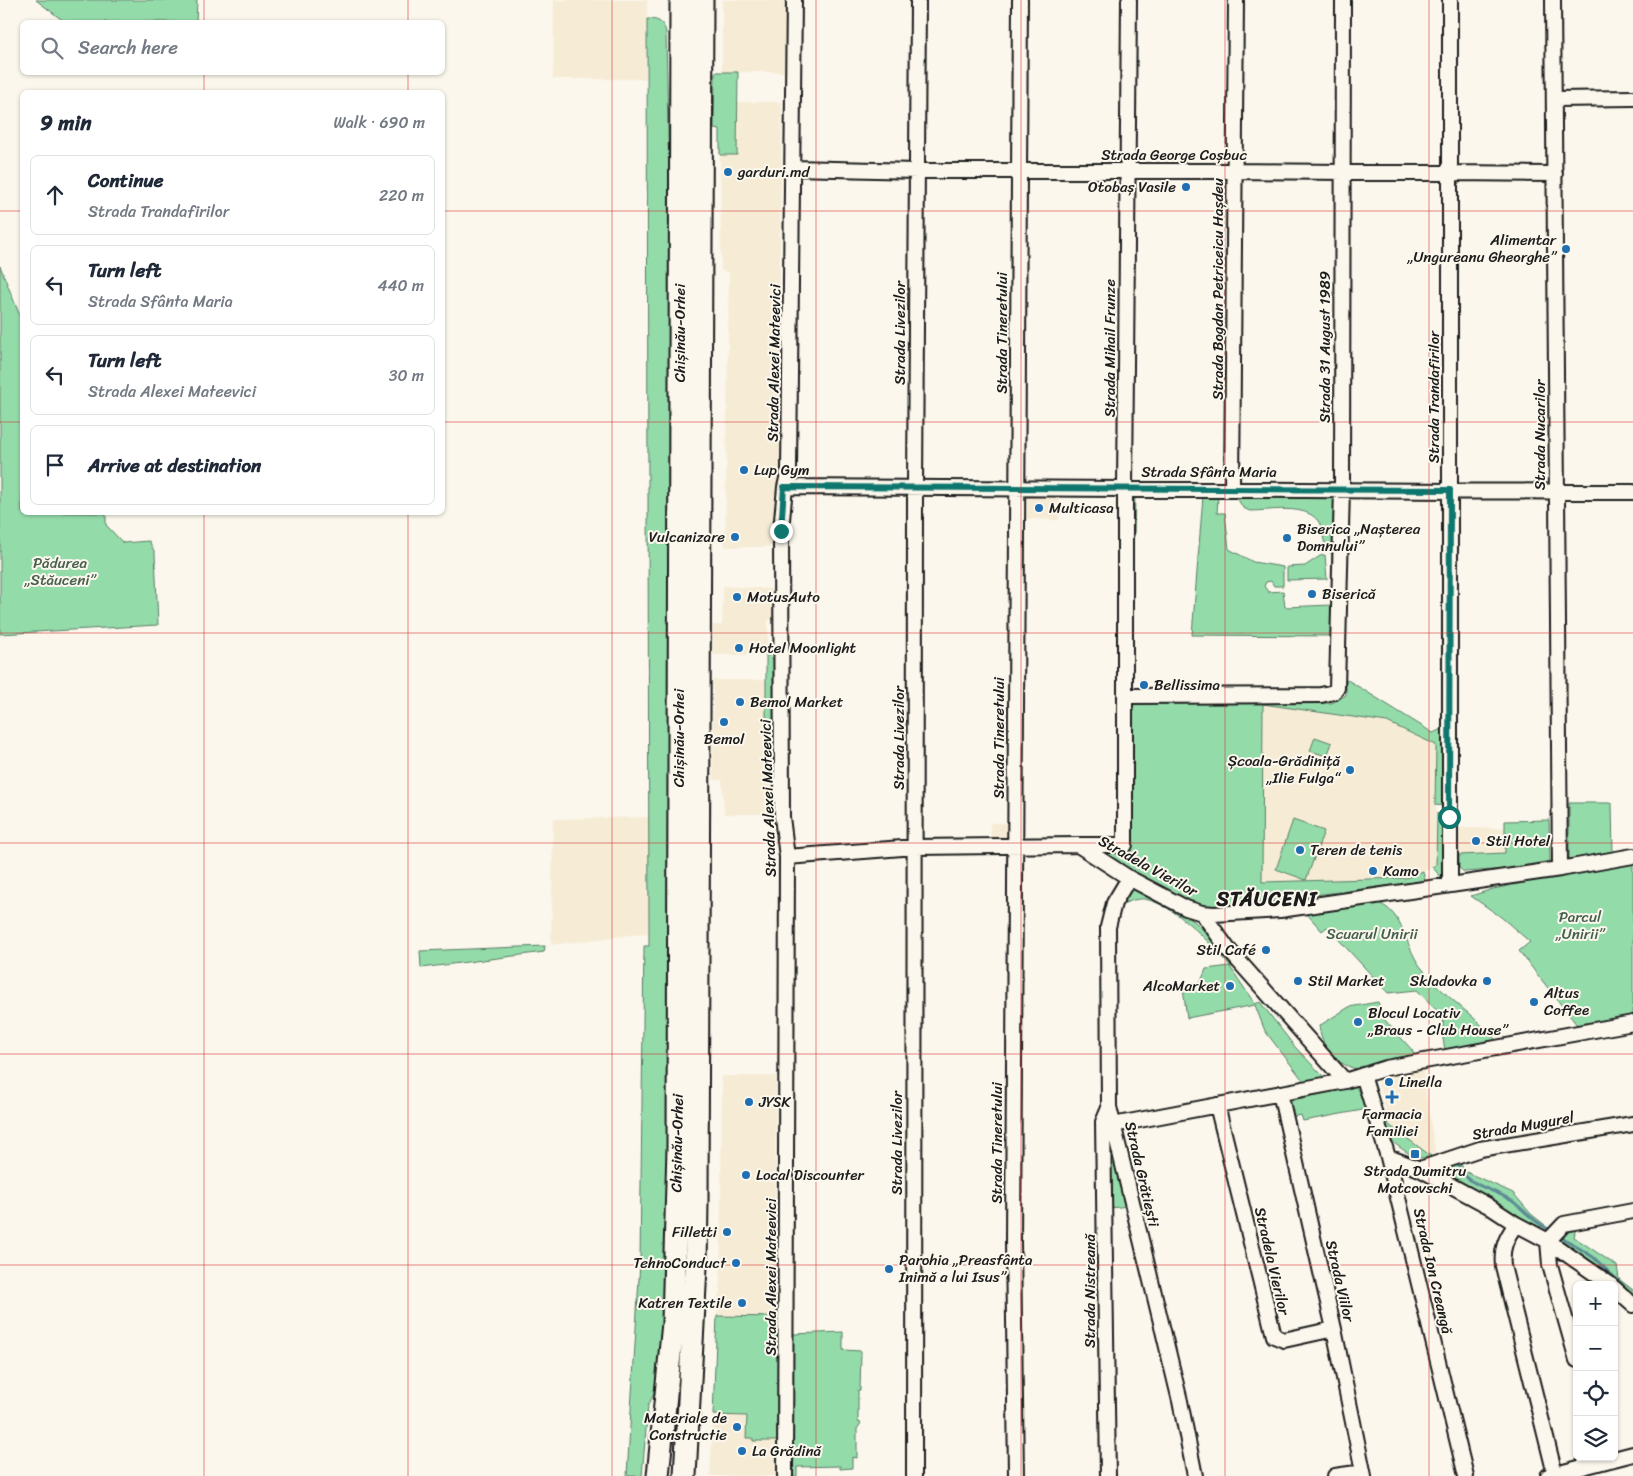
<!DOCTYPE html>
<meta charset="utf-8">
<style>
:root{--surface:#fff;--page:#f2f2f3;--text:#1f2937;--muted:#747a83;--line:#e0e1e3}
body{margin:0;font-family:Sriracha,sans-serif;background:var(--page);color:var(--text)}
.controls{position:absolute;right:15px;bottom:15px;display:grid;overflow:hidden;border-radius:8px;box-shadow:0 1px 4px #0004}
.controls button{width:45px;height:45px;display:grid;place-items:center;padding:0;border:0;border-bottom:1px solid var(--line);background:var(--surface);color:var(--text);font:25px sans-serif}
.stop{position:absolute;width:15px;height:15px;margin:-11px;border:4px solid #0f766e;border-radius:50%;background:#fff}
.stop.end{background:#0f766e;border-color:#fff;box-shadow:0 1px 5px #0008}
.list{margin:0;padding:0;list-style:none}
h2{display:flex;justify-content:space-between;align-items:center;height:65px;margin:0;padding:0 20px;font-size:21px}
h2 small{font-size:16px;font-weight:400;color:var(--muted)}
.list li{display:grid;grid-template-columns:32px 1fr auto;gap:15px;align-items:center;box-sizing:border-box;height:80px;margin:0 10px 10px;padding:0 10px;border:1px solid var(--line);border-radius:8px}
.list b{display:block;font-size:19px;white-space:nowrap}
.list p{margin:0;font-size:16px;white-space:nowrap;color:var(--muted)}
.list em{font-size:16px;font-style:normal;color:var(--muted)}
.icon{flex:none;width:28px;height:28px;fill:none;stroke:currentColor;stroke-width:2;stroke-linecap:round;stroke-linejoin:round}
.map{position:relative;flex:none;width:1633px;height:1476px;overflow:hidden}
.search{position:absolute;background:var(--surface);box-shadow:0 1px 4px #0004;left:20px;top:20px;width:425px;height:55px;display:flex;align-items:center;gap:12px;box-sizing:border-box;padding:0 18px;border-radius:8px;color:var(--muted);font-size:19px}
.panel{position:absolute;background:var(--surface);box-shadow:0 1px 4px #0004;left:20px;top:90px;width:425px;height:425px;border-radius:8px}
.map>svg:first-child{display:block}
.built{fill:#f6ecd6}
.green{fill:#94dbaa;stroke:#587c63}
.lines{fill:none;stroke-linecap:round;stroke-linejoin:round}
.stream{stroke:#5c8c95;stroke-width:3}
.minor-casing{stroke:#1c1c1c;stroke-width:18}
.highway-casing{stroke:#1c1c1c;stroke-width:25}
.minor{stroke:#fbf7ec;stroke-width:14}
.highway{stroke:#fbf7ec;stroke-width:21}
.route{stroke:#0f766e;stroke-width:6}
.grid{fill:none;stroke:#d62828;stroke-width:1;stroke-opacity:0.55}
.poi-dot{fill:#1f6fb2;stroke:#fbf7ec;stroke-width:2}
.labels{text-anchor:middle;stroke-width:4;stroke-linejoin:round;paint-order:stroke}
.street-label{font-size:15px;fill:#1c1c1c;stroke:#fbf7ec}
.poi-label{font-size:15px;fill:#1c1c1c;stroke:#fbf7ec;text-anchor:start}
.park-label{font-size:15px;fill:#465f4e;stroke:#fbf7ec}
.district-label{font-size:20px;font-weight:bold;letter-spacing:1px;fill:#1c1c1c;stroke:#fbf7ec}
</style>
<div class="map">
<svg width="1633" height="1476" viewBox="0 0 1633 1476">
<rect width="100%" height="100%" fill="#fbf7ec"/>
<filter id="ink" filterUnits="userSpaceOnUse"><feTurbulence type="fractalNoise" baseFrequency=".02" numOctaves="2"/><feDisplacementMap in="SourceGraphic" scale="10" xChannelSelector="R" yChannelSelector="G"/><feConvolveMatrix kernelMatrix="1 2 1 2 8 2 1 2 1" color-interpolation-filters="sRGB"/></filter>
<g filter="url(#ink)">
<path class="built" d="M 554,0 L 647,0 L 646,79 L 553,79 Z
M 722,0 L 788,0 L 787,72 L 722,72 Z
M 737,102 L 782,102 L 779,328 L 780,448 L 782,449 L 782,479 L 778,495 L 774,495 L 774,547 L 725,547 L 729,272 L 721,271 L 720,155 L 737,155 Z
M 1027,497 L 1059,498 L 1059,520 L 1026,519 Z
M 723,586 L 773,589 L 773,620 L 768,620 L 768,655 L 713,655 L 712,625 L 722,625 Z
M 713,680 L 766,680 L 766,777 L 773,778 L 774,814 L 724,814 L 722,780 L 713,780 Z
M 1263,704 L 1387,722 L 1436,745 L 1436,866 L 1407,878 L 1262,882 Z
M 649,817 L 648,933 L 551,945 L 553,819 Z
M 990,823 L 1007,823 L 1007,838 L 991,838 Z
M 1458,828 L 1505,828 L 1505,853 L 1459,855 Z
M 1422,1066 L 1435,1150 L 1431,1156 L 1389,1125 L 1376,1075 Z
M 722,1076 L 776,1076 L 775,1294 L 778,1294 L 778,1317 L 717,1316 L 718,1293 L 720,1293 Z
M 713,1415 L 747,1416 L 754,1441 L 780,1441 L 780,1476 L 710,1476 Z"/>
<path class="green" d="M 36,0 L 197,0 L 196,22 L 65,22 Z
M 647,19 C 657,19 663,21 666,32 L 669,184 L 669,1220 L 661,1356 L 653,1396 L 648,1405 L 642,1476 L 627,1476 L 640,1262 L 644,946 L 649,946 Z
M 715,72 L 738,72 L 737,155 L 720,155 L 720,130 L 714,129 Z
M 0,266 L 22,321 L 22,512 L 106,513 L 106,525 L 123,543 L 149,541 L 155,553 L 158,625 L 0,634 Z
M 1225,493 L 1228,497 L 1218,496 L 1217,513 L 1225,513 L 1229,549 L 1253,562 L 1283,567 L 1283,586 L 1274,586 L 1271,581 L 1266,582 L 1264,586 L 1268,592 L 1283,591 L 1285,607 L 1332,605 L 1332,636 L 1192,635 L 1203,496 L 1135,497 L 1134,537 L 1131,536 L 1131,497 Z
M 1335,495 L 1335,578 L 1332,579 L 1332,554 C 1324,548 1324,539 1322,530 C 1316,501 1271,511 1250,511 L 1243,508 L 1236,496 Z
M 1325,555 L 1327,579 L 1287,580 L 1287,567 L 1305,566 L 1320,556 Z
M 766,655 L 770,655 L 771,660 L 776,660 L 777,778 L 766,777 Z
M 1346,679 L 1433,733 L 1444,728 L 1445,806 L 1435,805 L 1436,745 L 1387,722 L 1263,704 L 1262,882 L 1406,878 L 1423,871 L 1425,881 L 1315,895 L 1316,899 L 1274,904 L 1271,897 L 1263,898 L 1262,907 L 1203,907 L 1181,899 L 1091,848 L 1132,851 L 1132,700 L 1332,703 L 1346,695 Z
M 1315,737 L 1332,743 L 1327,756 L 1310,751 Z
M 1569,803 L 1612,803 L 1613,855 L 1569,861 Z
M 1437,813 L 1445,820 L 1446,878 L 1442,878 L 1432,867 L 1436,865 Z
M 1293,820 L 1324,831 L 1306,880 L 1276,869 Z
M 1549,820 L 1550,861 L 1506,869 L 1464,872 L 1459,868 L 1459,855 L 1505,853 L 1505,821 Z
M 1633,861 L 1633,1018 L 1583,1026 L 1577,1025 L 1519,951 L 1530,942 L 1501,917 L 1471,896 L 1493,889 Z
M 1134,887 L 1194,921 L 1239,966 L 1230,967 L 1255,1004 L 1260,1002 L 1295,1047 L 1324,1077 L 1305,1083 L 1265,1031 L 1255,1005 L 1187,1018 L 1183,988 L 1200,984 L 1206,969 L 1230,966 C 1210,943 1175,904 1144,899 C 1136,898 1125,903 1117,906 L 1125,891 Z
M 1379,903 C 1404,914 1405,946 1420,966 C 1441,995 1474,1014 1497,1041 L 1445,1050 L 1442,1033 L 1444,1018 L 1417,990 L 1388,993 L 1327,927 L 1322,931 L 1306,913 Z
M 545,946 L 544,952 L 421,968 L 420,951 Z
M 1378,1002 L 1384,1019 L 1412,1050 L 1414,1055 L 1370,1064 L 1361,1070 C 1336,1065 1323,1051 1319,1026 L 1349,1007 Z
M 1356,1087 L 1368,1109 L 1303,1121 L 1301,1115 L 1291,1117 L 1287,1101 Z
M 1383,1118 L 1386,1118 L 1389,1125 L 1431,1156 C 1417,1163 1401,1148 1390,1140 Z
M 1109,1119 L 1129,1206 L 1110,1208 Z
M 1460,1162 L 1464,1171 L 1513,1193 L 1531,1214 L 1545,1225 L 1535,1229 L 1451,1178 L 1450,1170 Z
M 1576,1227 L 1574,1237 L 1617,1266 L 1619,1279 L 1633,1290 L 1629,1295 L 1561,1240 L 1571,1228 Z
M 717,1316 L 781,1317 L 780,1441 L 753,1441 L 753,1438 L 746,1438 L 747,1416 L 713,1415 Z
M 843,1332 L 843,1350 L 861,1351 L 860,1390 L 858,1390 L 858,1422 L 861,1423 L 857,1429 L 857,1458 L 852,1457 L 852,1468 L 840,1469 L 840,1466 L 797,1467 L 797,1476 L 793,1476 L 793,1334 Z"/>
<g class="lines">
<path class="stream" d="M 1458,1165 C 1467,1188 1499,1189 1516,1204 C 1529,1215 1533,1221 1550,1230
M 1560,1236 L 1593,1257 L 1631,1293"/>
<defs>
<path id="minor" d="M 1450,0 L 1450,885
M 1553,0 L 1560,869
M 1555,99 L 1633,98
M 793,168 L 917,171 L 1235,171 L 1555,174
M 785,487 L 1633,492
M 1232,489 L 1236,0
M 1126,696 L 1321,695 L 1334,692 L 1337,688 L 1342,489 L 1343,0
M 1078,845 L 1125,845 L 1125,488 L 1129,0
M 787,857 L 915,847 L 1078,845 L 1129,878 L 1186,908 L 1202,913 L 1214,914 L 1280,910 L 1560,869 L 1633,856
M 1129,878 L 1114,903 L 1108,927 L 1109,1107 L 1180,1401 L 1195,1476
M 1202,913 L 1228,949 L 1345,1081
M 1363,1075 L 1388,1157 L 1466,1476
M 1280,1093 L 1334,1329 L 1364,1476
M 1217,1105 L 1274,1336 L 1284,1340 L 1334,1329
M 1113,1125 L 1345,1081 L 1386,1068 L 1633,1023
M 1388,1157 L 1420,1169 L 1487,1205 L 1516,1224 L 1548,1241 L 1611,1285
M 1420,1169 L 1480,1149 L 1633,1124
M 1516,1224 C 1506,1238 1501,1248 1503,1266 L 1555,1474
M 1548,1241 L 1550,1265 L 1577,1360
M 1548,1241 L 1564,1224 L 1633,1211
M 1614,1288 L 1633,1305
M 785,1476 L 787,857 L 782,817 L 781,531 L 785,487 L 789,470 L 794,0
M 914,1476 L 915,487 L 918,0
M 1016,1476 L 1013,1242 L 1020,0
M 1108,1476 L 1103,1122 L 1109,1108
M 1335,1476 L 1363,1472
M 1548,1476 L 1633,1454"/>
<path id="highway" d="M 658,1476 L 673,1323 L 678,1148 L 681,0
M 685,1476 L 696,1267 L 697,1200 L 702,0"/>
</defs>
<use href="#minor" class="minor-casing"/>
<use href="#highway" class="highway-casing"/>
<use href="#minor" class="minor"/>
<use href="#highway" class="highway"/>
</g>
</g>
<g class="lines" filter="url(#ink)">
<path class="route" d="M 781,531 L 784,487 L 1450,490 L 1449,817"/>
</g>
<path class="grid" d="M 204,0 L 204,22M 408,0 L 408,22M 612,0 L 612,1476M 816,0 L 816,1476M 1021,0 L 1021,1476M 1225,0 L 1225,1476M 1429,0 L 1429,1476M 204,72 L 204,92M 408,72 L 408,92M 0,211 L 22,211M 442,211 L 1633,211M 0,422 L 22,422M 442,422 L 1633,422M 204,512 L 204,1476M 408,512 L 408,1476M 0,633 L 1633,633M 0,843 L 1633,843M 0,1054 L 1633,1054M 0,1265 L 1633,1265"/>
<g class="poi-dot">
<circle cx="728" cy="172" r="5"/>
<circle cx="1186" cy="187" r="5"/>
<circle cx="1566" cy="249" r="5"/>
<circle cx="744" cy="470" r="5"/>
<circle cx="1039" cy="508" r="5"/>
<circle cx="735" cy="537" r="5"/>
<circle cx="1287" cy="538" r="5"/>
<circle cx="1312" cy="594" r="5"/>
<circle cx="737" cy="597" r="5"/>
<circle cx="739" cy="648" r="5"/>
<circle cx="1144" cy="685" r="5"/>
<circle cx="740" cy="702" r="5"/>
<circle cx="724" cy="722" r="5"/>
<circle cx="1350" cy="770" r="5"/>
<circle cx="1476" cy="841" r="5"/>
<circle cx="1300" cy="850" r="5"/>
<circle cx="1373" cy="871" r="5"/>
<circle cx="1266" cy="950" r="5"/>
<circle cx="1298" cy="981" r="5"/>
<circle cx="1487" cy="981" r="5"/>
<circle cx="1230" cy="986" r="5"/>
<circle cx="1534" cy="1002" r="5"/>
<circle cx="1358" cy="1022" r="5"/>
<circle cx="1389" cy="1082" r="5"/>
<path d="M1389.5 1089.5h5v5h5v5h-5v5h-5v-5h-5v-5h5z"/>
<circle cx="749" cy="1102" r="5"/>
<rect x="1410" y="1149" width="10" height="10" rx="2.5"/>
<circle cx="746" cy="1175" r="5"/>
<circle cx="727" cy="1232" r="5"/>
<circle cx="736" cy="1263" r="5"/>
<circle cx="889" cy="1269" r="5"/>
<circle cx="742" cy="1303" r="5"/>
<circle cx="737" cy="1427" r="5"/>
<circle cx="742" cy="1451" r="5"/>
</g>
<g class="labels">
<g class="street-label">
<text x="1174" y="160">Strada George Coșbuc</text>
<text transform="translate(1218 289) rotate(-90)" y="5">Strada Bogdan Petriceicu Hașdeu</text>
<text transform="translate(680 333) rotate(-90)" y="5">Chișinău-Orhei</text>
<text transform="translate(900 333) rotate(-90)" y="5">Strada Livezilor</text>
<text transform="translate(1002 333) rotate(-90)" y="5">Strada Tineretului</text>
<text transform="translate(1325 347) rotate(-90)" y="5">Strada 31 August 1989</text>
<text transform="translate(1110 348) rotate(-90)" y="5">Strada Mihail Frunze</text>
<text transform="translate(774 363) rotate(-89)" y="5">Strada Alexei Mateevici</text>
<text transform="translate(1434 397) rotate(-90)" y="5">Strada Trandafirilor</text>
<text transform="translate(1540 435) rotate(-90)" y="5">Strada Nucarilor</text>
<text x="1209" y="477">Strada Sfânta Maria</text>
<text transform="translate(679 738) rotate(-90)" y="5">Chișinău-Orhei</text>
<text transform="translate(899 738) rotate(-90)" y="5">Strada Livezilor</text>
<text transform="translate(999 738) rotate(-90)" y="5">Strada Tineretului</text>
<text transform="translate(768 798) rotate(-92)" y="5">Strada Alexei Mateevici</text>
<text transform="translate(1148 866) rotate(29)" y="5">Stradela Vierilor</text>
<text transform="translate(1523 1126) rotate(-10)" y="5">Strada Mugurel</text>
<text transform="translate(677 1143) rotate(-89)" y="5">Chișinău-Orhei</text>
<text transform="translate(897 1143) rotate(-90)" y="5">Strada Livezilor</text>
<text transform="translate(997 1143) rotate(-90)" y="5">Strada Tineretului</text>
<text transform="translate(1142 1174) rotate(77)" y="5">Strada Grătiești</text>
<text transform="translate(1272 1261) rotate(77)" y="5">Stradela Vierilor</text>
<text transform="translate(1433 1271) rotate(77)" y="5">Strada Ion Creangă</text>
<text transform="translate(771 1277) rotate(-90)" y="5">Strada Alexei Mateevici</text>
<text transform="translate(1340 1281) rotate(77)" y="5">Strada Viilor</text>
<text transform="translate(1090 1291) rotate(-90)" y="5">Strada Nistreană</text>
</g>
<g class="poi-label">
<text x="738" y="177">garduri.md</text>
<text x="1176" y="192" text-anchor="end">Otobaș Vasile</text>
<text x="1556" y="245" text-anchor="end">Alimentar<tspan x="1556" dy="17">„Ungureanu Gheorghe”</tspan></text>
<text x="754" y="475">Lup Gym</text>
<text x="1049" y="513">Multicasa</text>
<text x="1297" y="534">Biserica „Nașterea<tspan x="1297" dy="17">Domnului”</tspan></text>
<text x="725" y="542" text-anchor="end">Vulcanizare</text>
<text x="1322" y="599">Biserică</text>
<text x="747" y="602">MotusAuto</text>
<text x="749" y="653">Hotel Moonlight</text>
<text x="1154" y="690">Bellissima</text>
<text x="750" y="707">Bemol Market</text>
<text x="724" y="744" text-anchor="middle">Bemol</text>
<text x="1340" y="766" text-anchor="end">Școala-Grădiniță<tspan x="1340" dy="17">„Ilie Fulga“</tspan></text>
<text x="1486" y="846">Stil Hotel</text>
<text x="1310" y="855">Teren de tenis</text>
<text x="1383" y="876">Kamo</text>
<text x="1256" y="955" text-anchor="end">Stil Café</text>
<text x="1308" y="986">Stil Market</text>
<text x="1477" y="986" text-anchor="end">Skladovka</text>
<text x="1220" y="991" text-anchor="end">AlcoMarket</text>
<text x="1544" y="998">Altus<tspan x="1544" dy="17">Coffee</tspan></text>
<text x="1368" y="1018">Blocul Locativ<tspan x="1368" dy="17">„Braus - Club House”</tspan></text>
<text x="1399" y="1087">Linella</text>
<text x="759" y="1107">JYSK</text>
<text x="1392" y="1119" text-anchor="middle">Farmacia<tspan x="1392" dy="17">Familiei</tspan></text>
<text x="1415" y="1176" text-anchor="middle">Strada Dumitru<tspan x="1415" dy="17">Matcovschi</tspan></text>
<text x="756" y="1180">Local Discounter</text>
<text x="717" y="1237" text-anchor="end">Filletti</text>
<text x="899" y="1265">Parohia „Preasfânta<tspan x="899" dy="17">Inimă a lui Isus”</tspan></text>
<text x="726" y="1268" text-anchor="end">TehnoConduct</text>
<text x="732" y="1308" text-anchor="end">Katren Textile</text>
<text x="727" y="1423" text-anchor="end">Materiale de<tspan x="727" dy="17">Constructie</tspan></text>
<text x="752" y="1456">La Grădină</text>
</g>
<g class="park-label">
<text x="60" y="568">Pădurea<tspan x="60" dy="17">„Stăuceni”</tspan></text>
<text x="1580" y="922">Parcul<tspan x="1580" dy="17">„Unirii”</tspan></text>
<text x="1372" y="939">Scuarul Unirii</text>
</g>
<g class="district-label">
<text x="1267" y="906">STĂUCENI</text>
</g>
</g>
</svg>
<div class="controls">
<button>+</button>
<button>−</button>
<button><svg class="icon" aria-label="locate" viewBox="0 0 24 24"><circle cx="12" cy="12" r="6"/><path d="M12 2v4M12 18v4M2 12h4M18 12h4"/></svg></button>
<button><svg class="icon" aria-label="layers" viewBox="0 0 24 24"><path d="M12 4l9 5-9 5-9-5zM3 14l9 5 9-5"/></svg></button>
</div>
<div class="stop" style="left:1449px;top:817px"></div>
<div class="stop end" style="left:781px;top:531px"></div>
<div class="search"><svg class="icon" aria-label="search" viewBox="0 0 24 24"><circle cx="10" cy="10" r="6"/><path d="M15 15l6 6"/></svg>Search here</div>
<section class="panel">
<h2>9 min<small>Walk · 690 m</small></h2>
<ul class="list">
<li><svg class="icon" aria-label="ahead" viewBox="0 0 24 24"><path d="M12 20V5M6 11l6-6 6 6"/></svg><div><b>Continue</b><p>Strada Trandafirilor</p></div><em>220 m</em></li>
<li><svg class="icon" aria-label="left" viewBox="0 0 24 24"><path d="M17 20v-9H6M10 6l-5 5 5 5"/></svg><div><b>Turn left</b><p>Strada Sfânta Maria</p></div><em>440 m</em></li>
<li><svg class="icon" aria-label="left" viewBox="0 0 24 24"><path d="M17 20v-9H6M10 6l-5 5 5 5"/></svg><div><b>Turn left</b><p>Strada Alexei Mateevici</p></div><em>30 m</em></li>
<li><svg class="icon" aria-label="arrive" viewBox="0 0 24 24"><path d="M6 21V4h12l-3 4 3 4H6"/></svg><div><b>Arrive at destination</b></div></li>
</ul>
</section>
</div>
